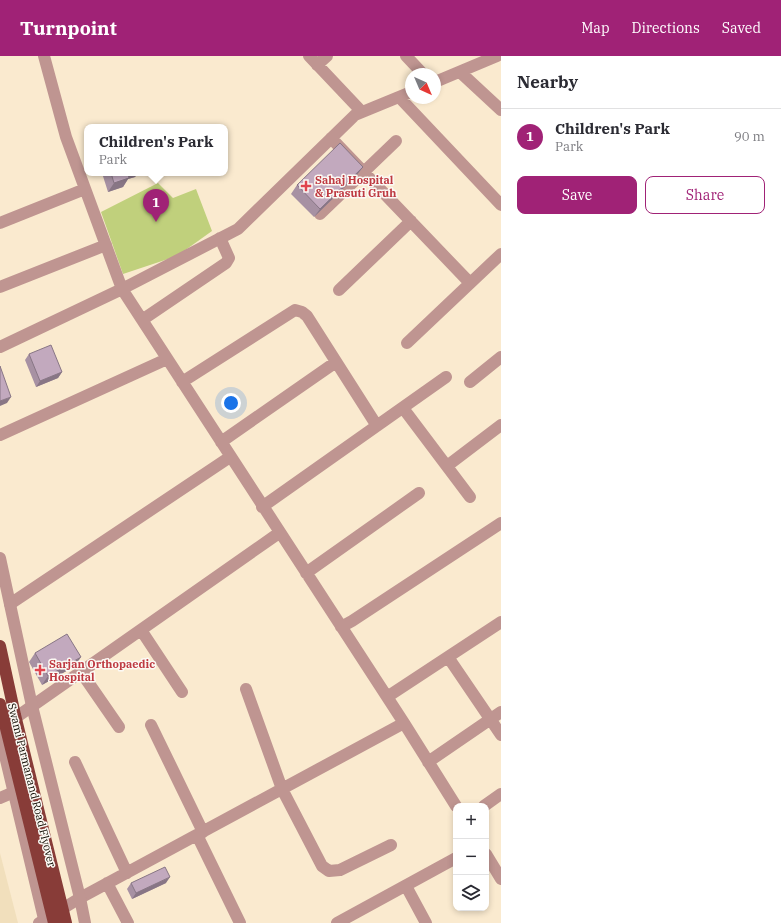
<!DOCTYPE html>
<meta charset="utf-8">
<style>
:root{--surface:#fff;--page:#f7f7f7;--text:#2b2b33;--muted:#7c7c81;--line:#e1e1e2;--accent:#a02276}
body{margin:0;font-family:"IBM Plex Serif",serif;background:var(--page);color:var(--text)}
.controls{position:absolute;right:12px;bottom:12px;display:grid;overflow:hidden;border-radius:8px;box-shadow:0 2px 6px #0003}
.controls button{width:36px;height:36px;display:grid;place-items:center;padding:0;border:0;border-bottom:1px solid var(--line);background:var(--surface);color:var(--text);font:20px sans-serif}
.compass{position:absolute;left:405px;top:12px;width:36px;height:36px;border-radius:50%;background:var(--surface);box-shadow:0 2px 6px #0003;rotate:136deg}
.you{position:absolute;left:231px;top:347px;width:14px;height:14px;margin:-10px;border:3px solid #fff;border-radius:50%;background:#1a73e8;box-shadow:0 0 0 6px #1a73e833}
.badge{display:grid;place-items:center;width:26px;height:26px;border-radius:50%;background:var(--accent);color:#fff;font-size:13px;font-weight:700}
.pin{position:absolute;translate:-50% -33px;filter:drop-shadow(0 1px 2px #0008)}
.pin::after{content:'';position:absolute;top:21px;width:14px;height:12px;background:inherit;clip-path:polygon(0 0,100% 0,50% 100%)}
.popup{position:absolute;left:84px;top:68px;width:144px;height:52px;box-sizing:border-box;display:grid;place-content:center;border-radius:8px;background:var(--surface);filter:drop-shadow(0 1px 3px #0005);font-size:13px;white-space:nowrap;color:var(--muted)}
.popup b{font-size:15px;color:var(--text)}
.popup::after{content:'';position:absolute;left:50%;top:100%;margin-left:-8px;border:8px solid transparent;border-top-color:var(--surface)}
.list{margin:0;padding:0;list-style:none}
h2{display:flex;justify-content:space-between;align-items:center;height:52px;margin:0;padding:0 16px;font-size:17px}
h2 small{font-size:13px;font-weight:400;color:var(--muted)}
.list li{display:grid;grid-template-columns:26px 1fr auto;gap:12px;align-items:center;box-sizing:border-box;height:56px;padding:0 16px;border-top:1px solid var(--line)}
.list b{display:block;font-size:15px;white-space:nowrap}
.list p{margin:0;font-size:13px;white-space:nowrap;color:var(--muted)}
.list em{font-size:13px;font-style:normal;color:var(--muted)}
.actions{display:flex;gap:8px;padding:12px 16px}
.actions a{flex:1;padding:9px 0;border:1px solid var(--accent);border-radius:8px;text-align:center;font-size:14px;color:var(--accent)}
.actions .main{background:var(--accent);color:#fff}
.icon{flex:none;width:22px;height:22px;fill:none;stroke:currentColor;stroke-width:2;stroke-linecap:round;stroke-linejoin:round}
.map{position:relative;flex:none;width:501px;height:867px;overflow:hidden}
header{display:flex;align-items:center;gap:24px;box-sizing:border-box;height:56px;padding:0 20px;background:var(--accent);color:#fff}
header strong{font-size:19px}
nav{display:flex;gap:22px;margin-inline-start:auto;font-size:14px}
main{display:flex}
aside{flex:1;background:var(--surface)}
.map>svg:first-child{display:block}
.built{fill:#f1dfbc}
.green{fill:#c0d07c}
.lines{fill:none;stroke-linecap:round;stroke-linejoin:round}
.minor{stroke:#bf9591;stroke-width:12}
.tertiary{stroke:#bf9591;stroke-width:12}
.trunk-bridge{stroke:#883c38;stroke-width:12}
.wall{fill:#a791a3}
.shaded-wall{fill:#887685}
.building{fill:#c2a9be;stroke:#887685}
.health-dot{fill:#e0444e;stroke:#fcf9f4;stroke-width:1.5}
.labels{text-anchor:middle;stroke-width:3;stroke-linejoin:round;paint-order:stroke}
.health-label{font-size:11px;font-weight:bold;fill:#be3a42;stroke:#fcf9f4;text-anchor:start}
.street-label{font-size:11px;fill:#120d04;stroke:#fcf9f4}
</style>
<header>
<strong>Turnpoint</strong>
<nav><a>Map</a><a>Directions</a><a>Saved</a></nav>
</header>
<main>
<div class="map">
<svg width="501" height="867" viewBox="0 0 501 867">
<rect width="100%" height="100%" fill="#faeacf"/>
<path class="built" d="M 0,797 L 18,867 L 0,867 Z"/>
<path class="green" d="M 158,127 L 173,142 L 196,133 L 212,175 L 177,200 L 123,218 L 101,156 Z"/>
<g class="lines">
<path class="minor" d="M 44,0 L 66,81 L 122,233 L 404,667 L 456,750
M 309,0 L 362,56
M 406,0 L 423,18
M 317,9 L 327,0
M 460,16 L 501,54
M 435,26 L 497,0
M 399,41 L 501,149
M 331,82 L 470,227
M 320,158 L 396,85
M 0,167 L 85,133
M 0,231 L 106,189
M 339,234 L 411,165
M 142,264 L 226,207 L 229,202 L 220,182
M 407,287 L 501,198
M 0,291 L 122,233 L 238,173 L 355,59 L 411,36
M 182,326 L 295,254 L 302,256 L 307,260 L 377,370
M 470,326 L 501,301
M 403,352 L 470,441
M 0,379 L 167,303
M 221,386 L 336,306
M 447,410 L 501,369
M 262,451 L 446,321
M 306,517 L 419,437
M 10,548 L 230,401
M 341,571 L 352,565 L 501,467
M 141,574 L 182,636
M 448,601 L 501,679
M 81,616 L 119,671
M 246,633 L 282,733 L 322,810 L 329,815 L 340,814 L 391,789
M 387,641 L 501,566
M 8,667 L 279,477
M 151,669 L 203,776
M 75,706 L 127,817
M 428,706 L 501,656
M 0,742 L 14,736
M 484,750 L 501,738
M 197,779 L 240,867
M 486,798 L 501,823
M 107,827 L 128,867
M 406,830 L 426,867
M 39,867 L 80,842 L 404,667
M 337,867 L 456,802"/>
<path class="tertiary" d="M 0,502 L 32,650 L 80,842 L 85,867
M 0,679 L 45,867"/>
<path class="trunk-bridge" d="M 0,590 L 15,659 L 66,867
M 0,648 L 54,867"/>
</g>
<path class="wall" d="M 363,111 L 356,120 L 314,161 L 291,138 L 297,129 Z
M 102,117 L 138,117 L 135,121 L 128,123 L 123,131 L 108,136 Z
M 29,298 L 62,316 L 58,322 L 36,331 L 25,304 Z
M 35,597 L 75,610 L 42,629 L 29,606 Z
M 131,827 L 166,827 L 132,843 L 127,833 Z"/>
<path class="shaded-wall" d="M 363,111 L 356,120 L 314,161 L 320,153 Z
M 127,117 L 138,117 L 135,121 L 128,123 L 123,131 L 108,136 L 114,127 Z
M 62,316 L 58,322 L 36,331 L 40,325 Z
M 11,341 L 7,347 L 0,350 L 0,345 Z
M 81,601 L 75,610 L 42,629 L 48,620 Z
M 170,821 L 166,827 L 132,843 L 136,837 Z"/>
<path class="building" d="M 340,87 L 363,111 L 320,153 L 297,129 Z
M 111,117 L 128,117 L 129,122 L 114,127 Z
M 51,289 L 62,316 L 40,325 L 29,298 Z
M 0,310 L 11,341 L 0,345 Z
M 67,578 L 81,601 L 48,620 L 35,597 Z
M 165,811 L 170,821 L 136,837 L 131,827 Z"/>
<g class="health-dot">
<path d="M304 124h4v4h4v4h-4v4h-4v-4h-4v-4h4z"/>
<path d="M38 608h4v4h4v4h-4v4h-4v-4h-4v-4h4z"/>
</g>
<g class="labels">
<g class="health-label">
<text x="315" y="128">Sahaj Hospital<tspan x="315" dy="13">&amp; Prasuti Gruh</tspan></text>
<text x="49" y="612">Sarjan Orthopaedic<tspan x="49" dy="13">Hospital</tspan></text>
</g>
<g class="street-label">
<text transform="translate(32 729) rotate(76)" y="4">Swami Parmanand Road Flyover</text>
</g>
</g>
</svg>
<div class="controls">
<button>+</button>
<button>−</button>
<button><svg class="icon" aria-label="layers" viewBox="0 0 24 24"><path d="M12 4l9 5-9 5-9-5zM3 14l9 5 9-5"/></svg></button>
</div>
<svg class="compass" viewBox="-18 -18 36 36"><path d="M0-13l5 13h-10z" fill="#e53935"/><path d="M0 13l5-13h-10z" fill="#7c7c81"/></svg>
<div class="you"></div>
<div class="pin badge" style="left:156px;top:166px">1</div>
<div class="popup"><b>Children's Park</b>Park</div>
</div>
<aside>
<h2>Nearby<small></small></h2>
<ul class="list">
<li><span class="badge">1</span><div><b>Children's Park</b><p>Park</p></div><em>90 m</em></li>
</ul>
<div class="actions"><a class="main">Save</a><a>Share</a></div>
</aside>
</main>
